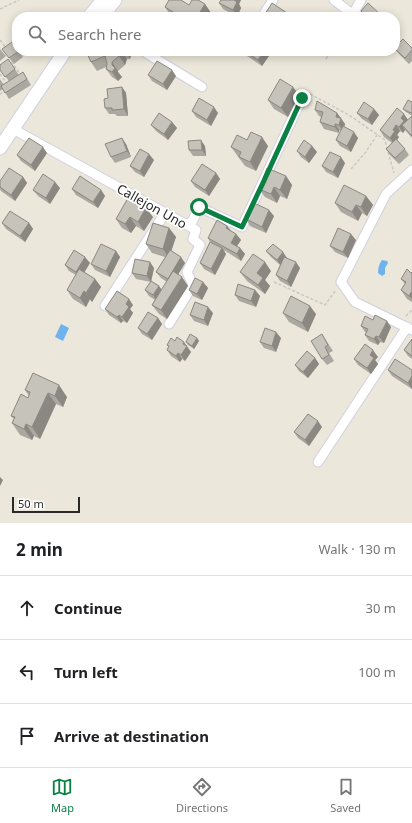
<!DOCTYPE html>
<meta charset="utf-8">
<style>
:root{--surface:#fff;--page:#f6f6f6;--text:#202124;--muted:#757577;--line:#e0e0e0;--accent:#0b8043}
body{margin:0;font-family:"Noto Sans",sans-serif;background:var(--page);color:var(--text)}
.scale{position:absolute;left:12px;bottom:10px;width:68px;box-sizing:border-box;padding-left:4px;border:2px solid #292929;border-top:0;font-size:11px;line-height:14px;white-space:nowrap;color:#292929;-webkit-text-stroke:3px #fff;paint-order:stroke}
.stop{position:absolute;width:12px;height:12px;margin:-9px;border:3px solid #0b8043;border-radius:50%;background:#fff}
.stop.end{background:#0b8043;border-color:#fff;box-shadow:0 1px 4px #0008}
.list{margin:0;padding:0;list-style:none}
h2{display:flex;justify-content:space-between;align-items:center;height:52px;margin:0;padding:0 16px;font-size:17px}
h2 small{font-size:13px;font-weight:400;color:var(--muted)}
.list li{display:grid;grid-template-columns:26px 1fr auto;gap:12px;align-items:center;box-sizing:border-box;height:64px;padding:0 16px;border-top:1px solid var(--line)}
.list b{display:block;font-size:15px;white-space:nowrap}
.list em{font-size:13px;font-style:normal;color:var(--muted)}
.icon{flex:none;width:22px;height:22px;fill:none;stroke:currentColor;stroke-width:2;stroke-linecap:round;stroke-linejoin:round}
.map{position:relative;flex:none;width:412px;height:523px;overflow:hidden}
.search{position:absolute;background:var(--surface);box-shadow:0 2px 10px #0003;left:12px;right:12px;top:12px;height:44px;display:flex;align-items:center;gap:10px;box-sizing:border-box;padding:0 14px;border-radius:16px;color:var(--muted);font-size:15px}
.sheet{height:244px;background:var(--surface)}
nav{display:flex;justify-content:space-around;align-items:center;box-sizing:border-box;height:56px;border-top:1px solid var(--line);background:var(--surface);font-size:11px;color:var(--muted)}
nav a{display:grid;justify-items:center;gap:2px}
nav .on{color:var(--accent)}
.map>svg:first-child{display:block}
.water{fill:#6eb3ed}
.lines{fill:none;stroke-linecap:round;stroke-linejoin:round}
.minor-casing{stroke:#d0d0e2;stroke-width:11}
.secondary-casing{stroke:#d0d0e2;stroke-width:15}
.path{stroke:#c7c7c7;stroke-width:1.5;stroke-dasharray:3 2;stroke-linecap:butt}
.minor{stroke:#fff;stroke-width:9}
.secondary{stroke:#fff;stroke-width:13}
.wall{fill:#aaa8a0}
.shaded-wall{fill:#8b8882}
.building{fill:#c6c3ba;stroke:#8b8882}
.route{stroke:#0b8043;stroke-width:5}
.labels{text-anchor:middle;stroke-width:3.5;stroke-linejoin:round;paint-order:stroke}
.street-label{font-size:13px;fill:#292929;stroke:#fff}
</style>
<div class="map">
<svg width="412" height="523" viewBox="0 0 412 523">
<rect width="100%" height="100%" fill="#ebe7da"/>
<path class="water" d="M 382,260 L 387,261 L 388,263 L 385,268 L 385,274 L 382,276 L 378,273 C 378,268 379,264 382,260 Z
M 61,324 L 69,328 L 63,341 L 55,337 Z"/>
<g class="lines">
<defs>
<path id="minor" d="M 334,0 L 356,17
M 353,14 L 361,0
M 262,17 L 273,0
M 143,51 L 202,87
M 13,129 L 196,230 L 193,239 L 200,245 L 187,272 L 193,285 L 169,324
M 412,170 L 386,194 L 341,282 L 355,302 L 412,330
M 186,224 L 192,222 L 199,207 L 242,227 L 302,98
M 105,306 L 165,213
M 318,462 L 407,327"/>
<path id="secondary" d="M 89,17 L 103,0
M 101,17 L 115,0
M 0,148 L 65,51"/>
</defs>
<use href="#minor" class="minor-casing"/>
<use href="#secondary" class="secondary-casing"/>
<path class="path" d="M 0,9 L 19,0
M 0,40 L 4,45 L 5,49
M 326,59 L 331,51
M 7,61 L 10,60 L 21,75
M 0,74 L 7,84
M 0,94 L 5,91
M 310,94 L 349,115 L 385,140 L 387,148
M 388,152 L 394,173
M 351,169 L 365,153 L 377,135
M 274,282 L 325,305 L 336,290
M 406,316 L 412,310"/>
<use href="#minor" class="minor"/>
<use href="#secondary" class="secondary"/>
</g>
<path class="wall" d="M 221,0 L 241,0 L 239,4 L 241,8 L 237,17 L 223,9 L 219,3 Z
M 205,4 L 211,13 L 216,17 L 172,17 L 171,16 L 165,7 L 189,5 Z
M 361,11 L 383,17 L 366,17 Z
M 412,48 L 412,61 L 409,64 L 399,54 L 395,49 Z
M 0,49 L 6,56 L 0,61 Z
M 2,49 L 19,51 L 23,57 L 14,64 Z
M 86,51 L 133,51 L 130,59 L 127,59 L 125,65 L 118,71 L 118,72 L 122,77 L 118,81 L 112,77 L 106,69 L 106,67 L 97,71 L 91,62 Z
M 241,51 L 270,51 L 271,53 L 262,66 L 244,54 Z
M 357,51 L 365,51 L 361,55 Z
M 8,59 L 19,75 L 23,72 L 31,85 L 9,99 L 3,89 L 0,91 L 0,79 L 4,85 L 9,81 L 0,70 Z
M 148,75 L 176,76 L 167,90 L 152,81 Z
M 122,87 L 126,93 L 128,116 L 117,116 L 115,114 L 109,114 L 105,108 Z
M 293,87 L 299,95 L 288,117 L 274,109 L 268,100 Z
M 412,102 L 412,116 L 406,112 L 403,109 Z
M 374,109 L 379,115 L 372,125 L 362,119 L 357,113 Z
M 315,110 L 337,113 L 345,124 L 344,127 L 358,138 L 351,152 L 340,146 L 336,140 L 341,131 L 339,130 L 339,133 L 324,129 L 320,122 L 321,117 L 319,116 Z
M 192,111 L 218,113 L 211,126 L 196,117 Z
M 404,114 L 408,120 L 412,116 L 412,138 L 405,130 L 403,133 L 400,131 L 397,135 L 399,137 L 397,140 L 405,149 L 409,155 L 399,164 L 390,155 L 386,149 L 392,143 L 384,137 L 380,130 Z
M 172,122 L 177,128 L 168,140 L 156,131 L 151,125 Z
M 247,140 L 268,146 L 256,171 L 245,166 L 231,147 Z
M 126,144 L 131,157 L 115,163 L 111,157 Z
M 205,146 L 206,156 L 193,156 L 189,150 Z
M 312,146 L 317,152 L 309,163 L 301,157 L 297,151 Z
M 47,153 L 35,171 L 21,161 L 17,155 Z
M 154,160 L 144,177 L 135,172 L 130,166 Z
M 345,163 L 338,178 L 326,172 L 322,166 Z
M 216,173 L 220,179 L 209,196 L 195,187 L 191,181 Z
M 286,176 L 292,185 L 287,199 L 280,196 L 277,203 L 265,197 L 259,189 Z
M 23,177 L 27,183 L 15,201 L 1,191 L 0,189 L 0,181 Z
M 60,188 L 50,204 L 38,196 L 33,190 Z
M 72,189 L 101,190 L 105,196 L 98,208 L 76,195 Z
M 366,196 L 373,205 L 367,216 L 362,213 L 358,221 L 341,212 L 335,203 Z
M 128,198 L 153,217 L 144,231 L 136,226 L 131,233 L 122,228 L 116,219 Z
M 274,216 L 266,233 L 250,226 L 246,219 Z
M 2,223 L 29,223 L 33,229 L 25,242 L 6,229 Z
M 227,226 L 231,231 L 236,234 L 241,240 L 237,246 L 240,248 L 245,254 L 241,261 L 224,250 L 226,254 L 215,275 L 204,269 L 200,263 L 210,242 L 208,238 Z
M 169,228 L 176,237 L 171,251 L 185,263 L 178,274 L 188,286 L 167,319 L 159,314 L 152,305 L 155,300 L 149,296 L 145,290 L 151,282 L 136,279 L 132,273 L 154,268 L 151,281 L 159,286 L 162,290 L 167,282 L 161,278 L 156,272 L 165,257 L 152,253 L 146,244 Z
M 356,240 L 348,258 L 335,252 L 330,246 Z
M 116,251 L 120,257 L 110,277 L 95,270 L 91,264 Z
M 266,251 L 287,258 L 300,268 L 291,287 L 280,281 L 276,275 L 280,265 L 271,257 Z
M 90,263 L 84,272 L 95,279 L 101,287 L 92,302 L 90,299 L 86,307 L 73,299 L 67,290 L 76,275 L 69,271 L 65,265 Z
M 271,271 L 265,280 L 270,286 L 265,294 L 247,281 L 240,272 Z
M 412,272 L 412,302 L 407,299 L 401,290 L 405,284 L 401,279 Z
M 203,282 L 208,288 L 202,300 L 193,296 L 189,290 Z
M 255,290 L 260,296 L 256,307 L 239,301 L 235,295 Z
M 133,305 L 130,309 L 133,313 L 127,323 L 123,321 L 121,323 L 109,315 L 105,309 Z
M 213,313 L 208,326 L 194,321 L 190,315 Z
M 283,313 L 316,314 L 308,332 L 289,322 Z
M 158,318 L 162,324 L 152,340 L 142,334 L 138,328 Z
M 361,326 L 391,327 L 384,343 L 380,342 L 378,345 L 369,341 L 365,335 L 366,332 L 365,332 Z
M 322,334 L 333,351 L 329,353 L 334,361 L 327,365 L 322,359 Z
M 197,338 L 199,341 L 194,349 L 188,345 L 186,342 Z
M 281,338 L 276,352 L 264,348 L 260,342 Z
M 412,339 L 412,359 L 408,356 L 404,350 Z
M 175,341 L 189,348 L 188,348 L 191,352 L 185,361 L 182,359 L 180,362 L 171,356 L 167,350 L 169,347 L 167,345 Z
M 378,357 L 375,360 L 378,364 L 371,374 L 358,365 L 354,359 Z
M 315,358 L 319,364 L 308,378 L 299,371 L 295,365 Z
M 388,370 L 412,370 L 412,389 L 392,376 Z
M 33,373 L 67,397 L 63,407 L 56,404 L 40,439 L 34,436 L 32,440 L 20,435 L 12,423 L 14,419 L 11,416 L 28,398 L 29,396 L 25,390 Z
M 322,427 L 309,446 L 298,438 L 294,432 Z"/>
<path class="shaded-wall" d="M 234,0 L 241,0 L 239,4 L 241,8 L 237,17 L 233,10 Z
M 205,4 L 211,13 L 209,17 L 197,17 Z
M 287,13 L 290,17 L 285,17 Z
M 121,51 L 122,51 L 127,59 L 125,65 L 119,56 Z
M 125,51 L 132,51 L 130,59 Z
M 264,51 L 270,51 L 271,53 L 262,66 L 258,60 Z
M 112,62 L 118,71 L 118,72 L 122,77 L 118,81 L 112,72 Z
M 172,70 L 176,76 L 167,90 L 163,84 Z
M 122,87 L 126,93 L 128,116 L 124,109 Z
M 293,87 L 299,95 L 288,117 L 281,108 Z
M 214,107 L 218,113 L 211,126 L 207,120 Z
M 374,109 L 379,115 L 372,125 L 368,119 Z
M 337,113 L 345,124 L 343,131 L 339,125 L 336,117 Z
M 404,114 L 408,120 L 402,125 L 405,130 L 403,133 L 399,127 L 401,118 Z
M 172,122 L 177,128 L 168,140 L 164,134 Z
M 335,124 L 339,130 L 339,133 L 335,127 Z
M 396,125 L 400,131 L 397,135 L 399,137 L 394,144 L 390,138 L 393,130 Z
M 354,132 L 358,138 L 351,152 L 347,146 Z
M 262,137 L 268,146 L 256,171 L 250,162 Z
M 122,138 L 126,144 L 131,157 L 127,151 Z
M 201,140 L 205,146 L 206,156 L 202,150 Z
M 312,146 L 317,152 L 309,163 L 305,157 Z
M 43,147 L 47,153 L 35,171 L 31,165 Z
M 149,154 L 154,160 L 144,177 L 140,171 Z
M 341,157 L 345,163 L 338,178 L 333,172 Z
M 216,173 L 220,179 L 209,196 L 205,190 Z
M 286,176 L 292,185 L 287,199 L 280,190 Z
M 23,177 L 27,183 L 15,201 L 11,195 Z
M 55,182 L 60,188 L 50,204 L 46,198 Z
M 274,187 L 280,196 L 277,203 L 271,194 Z
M 101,190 L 105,196 L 98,208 L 93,202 Z
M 366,196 L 373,205 L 367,216 L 361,207 Z
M 356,205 L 362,213 L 358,221 L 352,212 Z
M 146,208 L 153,217 L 144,231 L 138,222 Z
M 269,210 L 274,216 L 266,233 L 262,227 Z
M 130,217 L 136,226 L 131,233 L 125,224 Z
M 29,223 L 33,229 L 25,242 L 20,236 Z
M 227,226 L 232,232 L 226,228 Z
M 169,228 L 176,237 L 169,258 L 163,249 Z
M 236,234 L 241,240 L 235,249 L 231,243 Z
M 351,234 L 356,240 L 348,258 L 343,252 Z
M 222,248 L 226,254 L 215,275 L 211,269 Z
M 240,248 L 245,254 L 241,261 L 237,254 Z
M 116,251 L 120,257 L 110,277 L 106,271 Z
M 283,252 L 287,258 L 281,266 L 277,260 Z
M 85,257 L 90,263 L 81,278 L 76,272 Z
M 181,257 L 185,263 L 172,285 L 168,279 Z
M 150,262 L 154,268 L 151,282 L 147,276 Z
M 265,262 L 271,271 L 265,280 L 270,286 L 265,294 L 258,285 L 257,273 Z
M 296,262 L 300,268 L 291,287 L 287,281 Z
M 182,277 L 188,286 L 167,319 L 161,310 Z
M 95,279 L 101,287 L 92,302 L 86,293 Z
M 203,282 L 208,288 L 202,300 L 197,294 Z
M 159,286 L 163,292 L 157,301 L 153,295 Z
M 255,290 L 260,296 L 256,307 L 251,301 Z
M 84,291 L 90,299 L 86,307 L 80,298 Z
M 412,291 L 412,299 L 409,296 Z
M 129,299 L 133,305 L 130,309 L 133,313 L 127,323 L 122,317 L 126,304 Z
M 310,306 L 316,314 L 308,332 L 302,323 Z
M 208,307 L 213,313 L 208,326 L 204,320 Z
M 119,315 L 123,321 L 121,323 L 117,317 Z
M 158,318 L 162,324 L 152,340 L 147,334 Z
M 387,321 L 391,327 L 384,343 L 379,337 Z
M 276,332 L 281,338 L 276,352 L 272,346 Z
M 376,336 L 380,342 L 378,345 L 374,339 Z
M 197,338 L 199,341 L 194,349 L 192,346 Z
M 184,342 L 191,352 L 185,361 L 181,355 L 183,344 Z
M 373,350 L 378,357 L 375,360 L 378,364 L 371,374 L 367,368 L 370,355 Z
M 178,353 L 182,359 L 180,362 L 176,356 Z
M 315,358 L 319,364 L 308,378 L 303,372 Z
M 412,376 L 412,389 L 408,383 Z
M 59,385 L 67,397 L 63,407 L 55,396 Z
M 48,393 L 56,404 L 40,439 L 32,427 Z
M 318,421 L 322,427 L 309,446 L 305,440 Z
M 26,424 L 34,436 L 32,440 L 24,429 Z
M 0,477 L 3,480 L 0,486 Z"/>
<path class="building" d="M 169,0 L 181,0 L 189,5 L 192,0 L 198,0 L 205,4 L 197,17 L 181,17 L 165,7 Z
M 221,0 L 234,0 L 237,2 L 233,10 L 219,3 Z
M 272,3 L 287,13 L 285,17 L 263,17 Z
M 368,3 L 383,17 L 368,17 L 361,11 Z
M 211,13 L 216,17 L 207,17 Z
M 403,39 L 412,48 L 412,50 L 405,58 L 395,49 L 395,47 Z
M 12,42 L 17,48 L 17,51 L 19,51 L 9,58 L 2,49 Z
M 86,51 L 121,51 L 119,56 L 112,62 L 112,65 L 115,68 L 112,72 L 106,69 L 107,64 L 105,56 L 91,62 Z
M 244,51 L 264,51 L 258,60 Z
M 8,59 L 15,69 L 5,77 L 0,70 L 0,65 Z
M 157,61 L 172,70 L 163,84 L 148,75 Z
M 23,72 L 27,79 L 5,93 L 1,86 Z
M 280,79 L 293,87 L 281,108 L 268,100 Z
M 122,87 L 124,109 L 112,110 L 112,108 L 105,108 L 104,99 L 108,98 L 107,89 Z
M 199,98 L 214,107 L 207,120 L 192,111 Z
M 408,100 L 412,102 L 412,112 L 411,113 L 403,109 Z
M 317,101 L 337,113 L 336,117 L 341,118 L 339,125 L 335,124 L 335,127 L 320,122 L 323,112 L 315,110 Z
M 364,102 L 374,109 L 368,119 L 357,113 Z
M 397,108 L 404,114 L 401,118 L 404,121 L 399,127 L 396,125 L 393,130 L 395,131 L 390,138 L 380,130 Z
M 159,113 L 172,122 L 164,134 L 151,125 Z
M 412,116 L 412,136 L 402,125 Z
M 343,126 L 354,132 L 347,146 L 336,140 Z
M 251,132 L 262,137 L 250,162 L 239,157 L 241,152 L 231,147 L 237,135 L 247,140 Z
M 29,138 L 43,147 L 31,165 L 17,155 Z
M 122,138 L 127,151 L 111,157 L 105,144 Z
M 396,139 L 405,149 L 395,158 L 386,149 Z
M 201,140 L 202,150 L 189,150 L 188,141 Z
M 304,140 L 312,146 L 305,157 L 297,151 Z
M 140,149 L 149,154 L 140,171 L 130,166 Z
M 330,152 L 341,157 L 333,172 L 322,166 Z
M 202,164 L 216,173 L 205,190 L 191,181 Z
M 9,168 L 23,177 L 11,195 L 0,187 L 0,181 Z
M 267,168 L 286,176 L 280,190 L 274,187 L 271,194 L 259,189 Z
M 43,174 L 55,182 L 46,198 L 33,190 Z
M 80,176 L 101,190 L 93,202 L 72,189 Z
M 344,185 L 366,196 L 361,207 L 356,205 L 352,212 L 335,203 Z
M 128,198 L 146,208 L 138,222 L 130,217 L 125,224 L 116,219 Z
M 254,203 L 269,210 L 262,227 L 246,219 Z
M 10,211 L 29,223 L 20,236 L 2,223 Z
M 217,220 L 227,226 L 226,228 L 236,234 L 231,243 L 240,248 L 237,254 L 208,238 Z
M 153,223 L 169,228 L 163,249 L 146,244 Z
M 338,228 L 351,234 L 343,252 L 330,246 Z
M 210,242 L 222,248 L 211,269 L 200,263 Z
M 101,244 L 116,251 L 106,271 L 91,264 Z
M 273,244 L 283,252 L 277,260 L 266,251 Z
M 74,250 L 85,257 L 76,272 L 65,265 Z
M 170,250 L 181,257 L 168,279 L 156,272 Z
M 253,254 L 265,262 L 257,273 L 263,278 L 258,285 L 240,272 Z
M 284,257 L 296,262 L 287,281 L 276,275 Z
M 135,259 L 150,262 L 147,276 L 132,273 Z
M 79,269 L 95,279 L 86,293 L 84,291 L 80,298 L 67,290 Z
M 407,269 L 411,273 L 412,272 L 412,291 L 409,296 L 401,290 L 406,282 L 401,279 Z
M 173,271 L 182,277 L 161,310 L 152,305 Z
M 195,278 L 203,282 L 197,294 L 189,290 Z
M 151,281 L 159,286 L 153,295 L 145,290 Z
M 238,284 L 255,290 L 251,301 L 235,295 Z
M 117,291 L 129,299 L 126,304 L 129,307 L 122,317 L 119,315 L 117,317 L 105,309 Z
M 291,296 L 310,306 L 302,323 L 283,313 Z
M 195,302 L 208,307 L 204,320 L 190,315 Z
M 148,312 L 158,318 L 147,334 L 138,328 Z
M 375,315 L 387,321 L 379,337 L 376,336 L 374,339 L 365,335 L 368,329 L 361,326 L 365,316 L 373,320 Z
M 265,328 L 276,332 L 272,346 L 260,342 Z
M 190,334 L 197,338 L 192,346 L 186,342 Z
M 322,334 L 328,345 L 325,347 L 329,355 L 322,359 L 311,341 Z
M 177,337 L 184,342 L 183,344 L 187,346 L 181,355 L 178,353 L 176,356 L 167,350 L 169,346 L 167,345 L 171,338 L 175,341 Z
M 412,339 L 412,356 L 404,350 Z
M 365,344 L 373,350 L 370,355 L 374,358 L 367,368 L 354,359 Z
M 307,351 L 315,358 L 303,372 L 295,365 Z
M 395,359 L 412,370 L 412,376 L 408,383 L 388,370 Z
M 33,373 L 59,385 L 55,396 L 48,393 L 32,427 L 26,424 L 24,429 L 12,423 L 15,417 L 11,416 L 21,394 L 28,398 L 30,392 L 25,390 Z
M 308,414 L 318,421 L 305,440 L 294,432 Z"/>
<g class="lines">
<path class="route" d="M 199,207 L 242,227 L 262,185 L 302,98"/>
</g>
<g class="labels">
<g class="street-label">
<text transform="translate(152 206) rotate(29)" y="5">Callejon Uno</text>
</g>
</g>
</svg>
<div class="scale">50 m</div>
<div class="stop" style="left:199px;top:207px"></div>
<div class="stop end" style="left:302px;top:98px"></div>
<div class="search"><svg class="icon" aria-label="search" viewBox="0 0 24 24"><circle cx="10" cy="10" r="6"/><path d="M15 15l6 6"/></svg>Search here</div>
</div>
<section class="sheet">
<h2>2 min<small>Walk · 130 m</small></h2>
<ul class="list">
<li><svg class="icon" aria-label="ahead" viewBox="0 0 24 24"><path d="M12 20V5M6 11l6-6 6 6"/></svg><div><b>Continue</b></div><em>30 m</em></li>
<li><svg class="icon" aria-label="left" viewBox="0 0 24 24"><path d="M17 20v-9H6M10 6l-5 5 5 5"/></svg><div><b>Turn left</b></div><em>100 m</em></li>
<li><svg class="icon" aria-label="arrive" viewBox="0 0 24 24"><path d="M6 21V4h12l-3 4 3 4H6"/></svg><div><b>Arrive at destination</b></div></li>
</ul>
</section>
<nav>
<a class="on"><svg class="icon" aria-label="map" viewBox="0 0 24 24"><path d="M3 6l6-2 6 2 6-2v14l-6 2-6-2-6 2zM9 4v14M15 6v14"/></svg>Map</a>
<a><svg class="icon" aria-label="directions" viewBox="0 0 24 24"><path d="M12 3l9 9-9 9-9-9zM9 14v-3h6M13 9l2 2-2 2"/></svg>Directions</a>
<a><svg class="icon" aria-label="saved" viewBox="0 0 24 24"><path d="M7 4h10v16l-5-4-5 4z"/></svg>Saved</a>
</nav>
